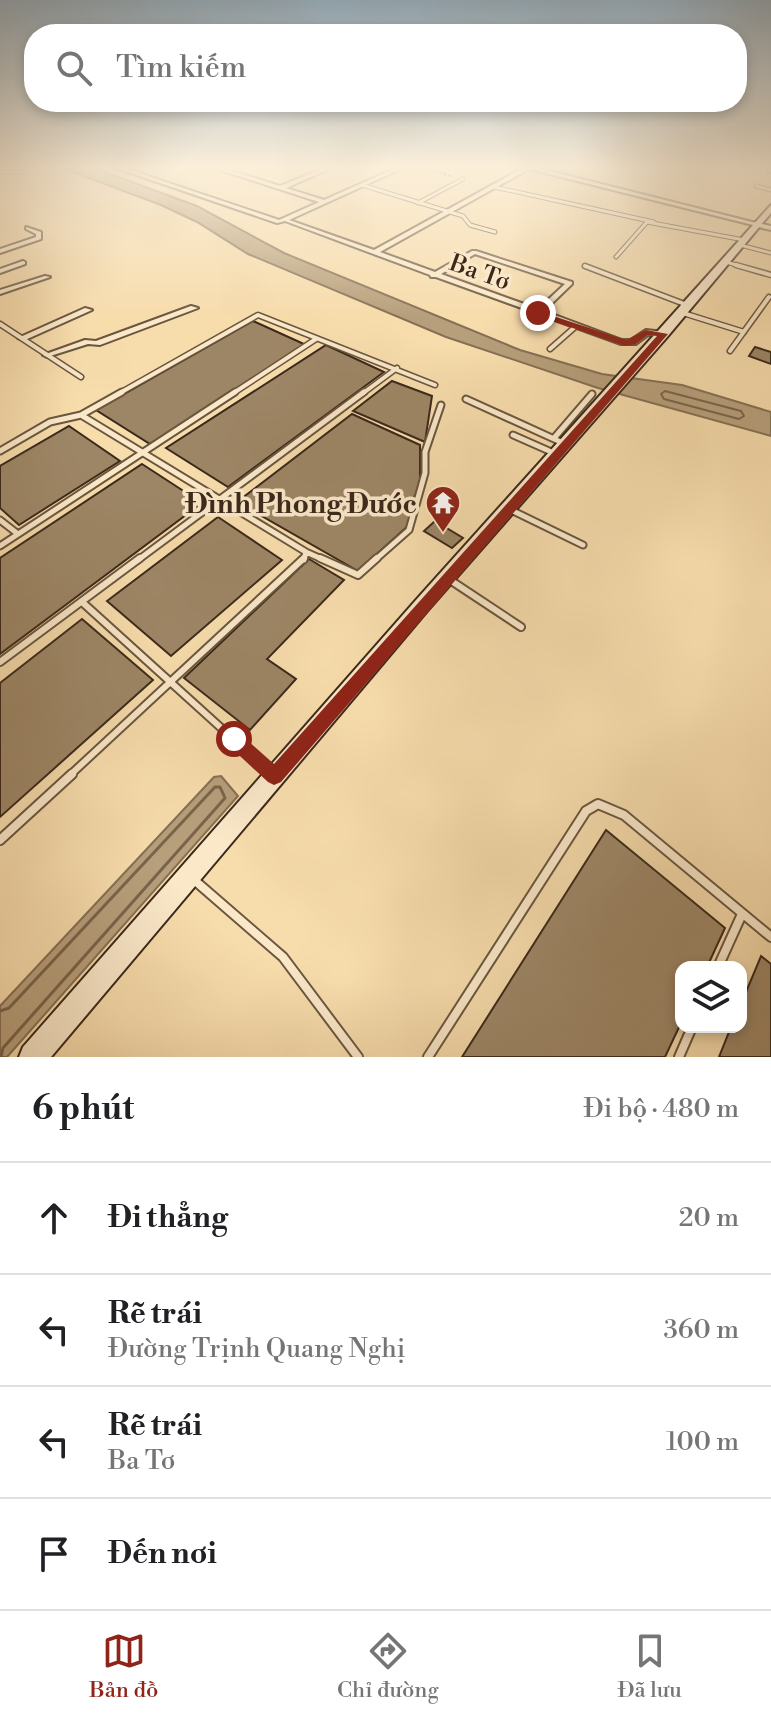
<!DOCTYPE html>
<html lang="vi">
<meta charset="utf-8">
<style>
:root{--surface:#fff;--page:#f2f2f2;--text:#202124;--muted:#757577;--line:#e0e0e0;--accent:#8f2418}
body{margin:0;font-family:"Libre Bodoni",serif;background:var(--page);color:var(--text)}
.controls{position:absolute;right:24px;bottom:24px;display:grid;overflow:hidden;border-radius:16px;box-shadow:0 4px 12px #0003}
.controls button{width:72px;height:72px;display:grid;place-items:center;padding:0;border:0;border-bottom:2px solid var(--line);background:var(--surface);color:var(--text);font:40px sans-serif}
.stop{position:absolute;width:24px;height:24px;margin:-18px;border:6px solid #8f2418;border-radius:50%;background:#fff}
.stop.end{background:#8f2418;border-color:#fff;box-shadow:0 2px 8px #0008}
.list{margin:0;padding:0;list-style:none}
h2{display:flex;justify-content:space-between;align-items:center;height:104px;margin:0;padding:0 32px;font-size:34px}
h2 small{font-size:26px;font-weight:400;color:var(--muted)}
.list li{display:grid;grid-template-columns:52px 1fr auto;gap:24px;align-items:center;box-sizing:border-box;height:112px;padding:0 32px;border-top:2px solid var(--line)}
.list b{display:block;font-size:30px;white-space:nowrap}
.list p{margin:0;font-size:26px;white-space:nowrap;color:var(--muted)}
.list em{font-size:26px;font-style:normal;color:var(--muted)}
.icon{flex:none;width:44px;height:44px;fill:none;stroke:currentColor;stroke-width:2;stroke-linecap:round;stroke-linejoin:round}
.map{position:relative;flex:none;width:771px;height:1057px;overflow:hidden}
.search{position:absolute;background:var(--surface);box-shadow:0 4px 12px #0003;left:24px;right:24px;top:24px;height:88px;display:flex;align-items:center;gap:20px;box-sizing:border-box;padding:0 28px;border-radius:32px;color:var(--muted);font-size:30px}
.sheet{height:552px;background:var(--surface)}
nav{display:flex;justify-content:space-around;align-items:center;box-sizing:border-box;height:112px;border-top:2px solid var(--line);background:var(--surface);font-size:22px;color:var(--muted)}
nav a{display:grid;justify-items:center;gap:4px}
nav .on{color:var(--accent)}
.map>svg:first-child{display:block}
.water{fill:#b79f7b;stroke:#857055;stroke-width:2}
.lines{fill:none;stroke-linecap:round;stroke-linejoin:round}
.shore-far1{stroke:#79644b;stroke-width:2}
.shore{stroke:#79644b;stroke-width:3}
.building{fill:#9d8666;stroke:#3b291b;stroke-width:2}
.service-far4-casing{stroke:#6a563f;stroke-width:5}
.service-far3-casing{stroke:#6a563f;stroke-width:7}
.service-far2-casing{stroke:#6a563f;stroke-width:9}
.service-far1-casing{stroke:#6a563f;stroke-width:10}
.service-casing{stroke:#6a563f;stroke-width:12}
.minor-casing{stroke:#6a563f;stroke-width:4}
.tertiary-casing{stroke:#6a563f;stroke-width:4}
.secondary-casing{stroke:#3b291b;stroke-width:4}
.path{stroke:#3b291b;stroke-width:2;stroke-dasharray:3 2;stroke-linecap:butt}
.service-far4{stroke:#fae8c9;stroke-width:3}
.service-far3{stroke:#fae8c9;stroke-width:4}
.service-far2{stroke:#fae8c9;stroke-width:5}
.service-far1{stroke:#fae8c9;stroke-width:6}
.service{stroke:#fae8c9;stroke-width:8}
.minor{fill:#fae8c9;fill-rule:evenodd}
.tertiary{fill:#fae8c9;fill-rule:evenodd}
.secondary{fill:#fae8c9;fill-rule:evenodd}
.route{fill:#8f2418}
.labels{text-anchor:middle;stroke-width:7;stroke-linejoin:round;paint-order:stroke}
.far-street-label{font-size:24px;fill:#3b291b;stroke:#fae8c9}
.poi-label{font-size:28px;font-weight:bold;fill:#3b291b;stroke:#fae8c9;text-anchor:end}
</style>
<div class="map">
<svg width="771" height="1057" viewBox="0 0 771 1057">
<rect width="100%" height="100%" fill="#f7dcac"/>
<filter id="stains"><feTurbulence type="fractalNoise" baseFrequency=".0025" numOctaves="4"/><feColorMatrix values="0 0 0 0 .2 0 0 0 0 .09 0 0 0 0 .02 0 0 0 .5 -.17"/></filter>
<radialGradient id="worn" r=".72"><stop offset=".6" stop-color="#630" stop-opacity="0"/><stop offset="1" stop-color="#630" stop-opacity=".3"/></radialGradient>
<path class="water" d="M 62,168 L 94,168 L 197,206 L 284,253 L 520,350 L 602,374 L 682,385 L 771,412 L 771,436 L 598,388 L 446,337 L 248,254 L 197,222 L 161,205 Z
M 221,776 L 238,796 L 7,1057 L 0,1057 L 0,1006 L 214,777 Z"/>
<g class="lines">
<path class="shore-far1" d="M 665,391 L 741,411 L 744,416 L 739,419 L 664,399 L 661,394 Z"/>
<path class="shore" d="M 0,1011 L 9,1008 L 215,787 L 220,787 L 225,798 L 3,1048 L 1,1057"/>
</g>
<path class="building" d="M 253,321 L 306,345 L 150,444 L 96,410 Z
M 326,345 L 384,372 L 228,487 L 166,448 Z
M 755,347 L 771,352 L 771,364 L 749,356 Z
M 392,381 L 432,396 L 425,442 L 353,411 Z
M 352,414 L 420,445 L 420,486 L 410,505 L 409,525 L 358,571 L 237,502 Z
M 69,426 L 120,461 L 19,525 L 0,508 L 0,466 Z
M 142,464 L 202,503 L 0,654 L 0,558 Z
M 218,517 L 282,560 L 171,656 L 107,601 Z
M 435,521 L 463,538 L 452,548 L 424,531 Z
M 309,559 L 344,580 L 267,659 L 296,679 L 250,730 L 184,678 Z
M 82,619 L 153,680 L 0,817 L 0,683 Z
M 606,830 L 725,928 L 707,967 L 681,967 L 681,1023 L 665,1057 L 462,1057 Z
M 761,956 L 771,964 L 771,1057 L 719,1057 L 731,1027 L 741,1027 L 741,1004 Z"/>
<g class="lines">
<defs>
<path id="service-far4" d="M 0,172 L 22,172
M 768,172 L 771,169
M 362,185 L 463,216 L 470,225 L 495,232
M 756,186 L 771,190
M 494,187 L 654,222
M 418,203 L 463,179
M 740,245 L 771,253
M 616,257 L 647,222 L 744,240
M 726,262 L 743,267"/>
<path id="service-far3" d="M 736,265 L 771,275
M 585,266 L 687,305
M 683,313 L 744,332
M 0,324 L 81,377
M 550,349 L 575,327
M 730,351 L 769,297
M 118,394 L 258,315 L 435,385
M 232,394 L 316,339
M 362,394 L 397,368"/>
<path id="service-far2" d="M 466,399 L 563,443
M 81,415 L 122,392
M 513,435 L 556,454
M 555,437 L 592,394
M 0,451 L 50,422 L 81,415 L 306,552 L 304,560
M 509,509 L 583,545
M 0,520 L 18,534
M 0,546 L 235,392
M 306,552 L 324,560
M 138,560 L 364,392
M 375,560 L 409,530 L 425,473 L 425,452 L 441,405"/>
<path id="service-far1" d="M 320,558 L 358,575 L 377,558
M 447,578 L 521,627
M 82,602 L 271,773
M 0,662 L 140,558
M 69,776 L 304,558"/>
<path id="service" d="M 0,840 L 72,774
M 193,879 L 283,957 L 358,1057
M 718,967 L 742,914
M 428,1057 L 586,811 L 598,804 L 624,815 L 771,937
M 679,1057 L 692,1027"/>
<path id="minor" d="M 116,168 L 124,168 L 279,220 L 319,202 L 214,168 L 223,168 L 280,186 L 324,168 L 332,168 L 286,188 L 324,200 L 396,168 L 403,168 L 289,220 L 374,250 L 523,168 L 538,168 L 760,224 L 757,226 L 529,169 L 380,252 L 435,272 L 472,251 L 476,251 L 572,282 L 572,284 L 544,311 L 622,340 L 631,340 L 646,330 L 664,332 L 668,334 L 664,336 L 648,335 L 636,344 L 621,344 L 436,277 L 431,277 L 430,275 L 285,221 L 277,223 ZM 475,254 L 565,284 L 538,309 L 441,274 Z
M 26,227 L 41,232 L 41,239 L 0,253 L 0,249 L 36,237 L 36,234 L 26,229 Z
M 23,261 L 25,262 L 25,264 L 0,273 L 0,269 Z
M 45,276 L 50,277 L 0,294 L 0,290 Z
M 191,306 L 198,308 L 100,345 L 88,344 L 47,357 L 43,355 L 85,340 L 96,341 Z
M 85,308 L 92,310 L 25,340 L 18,338 Z"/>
<path id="tertiary" d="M 754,222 L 771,226 L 771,230 L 754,226 Z"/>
<path id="secondary" d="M 771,205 L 771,213 L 668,336 L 428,610 L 51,1057 L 19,1057 L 23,1047 L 416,600 Z"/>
</defs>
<use href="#service-far4" class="service-far4-casing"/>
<use href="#service-far3" class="service-far3-casing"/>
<use href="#service-far2" class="service-far2-casing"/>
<use href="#service-far1" class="service-far1-casing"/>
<use href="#service" class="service-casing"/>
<use href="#minor" class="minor-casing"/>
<use href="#tertiary" class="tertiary-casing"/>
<use href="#secondary" class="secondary-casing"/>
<path class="path" d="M 424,168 L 451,176"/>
<use href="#service-far4" class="service-far4"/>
<use href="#service-far3" class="service-far3"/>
<use href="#service-far2" class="service-far2"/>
<use href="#service-far1" class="service-far1"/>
<use href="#service" class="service"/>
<use href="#minor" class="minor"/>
<use href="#tertiary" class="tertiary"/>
<use href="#secondary" class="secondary"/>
</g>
<linearGradient id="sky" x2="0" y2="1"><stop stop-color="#94acbc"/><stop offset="0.53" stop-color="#fbefda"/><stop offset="1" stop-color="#fbefda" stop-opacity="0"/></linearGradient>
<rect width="771" height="316" fill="url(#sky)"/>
<path class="route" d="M 538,311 L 626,340 L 646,330 L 668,334 L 281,782 L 274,785 L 268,782 L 228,745 L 225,739 L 228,734 L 234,731 L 240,734 L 274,764 L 657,336 L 648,335 L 636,344 L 625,346 L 535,315 Z"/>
<defs>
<symbol id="temple-pin" viewBox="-11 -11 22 30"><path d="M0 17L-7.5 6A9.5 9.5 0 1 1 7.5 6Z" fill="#8f2418" stroke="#fae8c9"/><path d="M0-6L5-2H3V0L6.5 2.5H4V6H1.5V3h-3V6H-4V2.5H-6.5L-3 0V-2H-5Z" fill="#fff"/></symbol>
</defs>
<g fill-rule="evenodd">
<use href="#temple-pin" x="423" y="483" width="40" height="54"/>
</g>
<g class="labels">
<g class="far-street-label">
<text transform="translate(480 272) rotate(20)" y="8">Ba Tơ</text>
</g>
<g class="poi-label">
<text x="417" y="513">Đình Phong Đước</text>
</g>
</g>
<rect width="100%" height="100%" filter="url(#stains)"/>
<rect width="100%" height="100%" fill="url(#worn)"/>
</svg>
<div class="controls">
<button><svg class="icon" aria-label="layers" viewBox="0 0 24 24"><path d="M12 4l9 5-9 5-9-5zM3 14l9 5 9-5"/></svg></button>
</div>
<div class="stop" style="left:234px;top:739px"></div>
<div class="stop end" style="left:538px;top:313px"></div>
<div class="search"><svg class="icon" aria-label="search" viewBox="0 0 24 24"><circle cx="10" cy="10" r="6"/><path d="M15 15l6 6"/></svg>Tìm kiếm</div>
</div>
<section class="sheet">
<h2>6 phút<small>Đi bộ · 480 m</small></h2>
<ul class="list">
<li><svg class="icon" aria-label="ahead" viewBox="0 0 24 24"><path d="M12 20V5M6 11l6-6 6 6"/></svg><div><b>Đi thẳng</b></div><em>20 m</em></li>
<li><svg class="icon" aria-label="left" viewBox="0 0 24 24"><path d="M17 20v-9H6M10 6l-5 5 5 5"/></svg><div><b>Rẽ trái</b><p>Đường Trịnh Quang Nghị</p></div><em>360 m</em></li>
<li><svg class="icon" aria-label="left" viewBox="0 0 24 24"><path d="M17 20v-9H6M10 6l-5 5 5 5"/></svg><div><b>Rẽ trái</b><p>Ba Tơ</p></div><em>100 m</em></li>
<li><svg class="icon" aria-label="arrive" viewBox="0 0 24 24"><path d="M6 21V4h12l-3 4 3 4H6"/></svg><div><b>Đến nơi</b></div></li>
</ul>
</section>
<nav>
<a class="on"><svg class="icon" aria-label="map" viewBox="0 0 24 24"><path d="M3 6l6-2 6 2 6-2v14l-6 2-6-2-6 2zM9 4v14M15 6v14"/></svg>Bản đồ</a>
<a><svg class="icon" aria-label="directions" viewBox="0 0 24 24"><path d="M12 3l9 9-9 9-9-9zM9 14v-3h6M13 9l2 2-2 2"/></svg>Chỉ đường</a>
<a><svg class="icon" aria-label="saved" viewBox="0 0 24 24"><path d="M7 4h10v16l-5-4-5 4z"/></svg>Đã lưu</a>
</nav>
